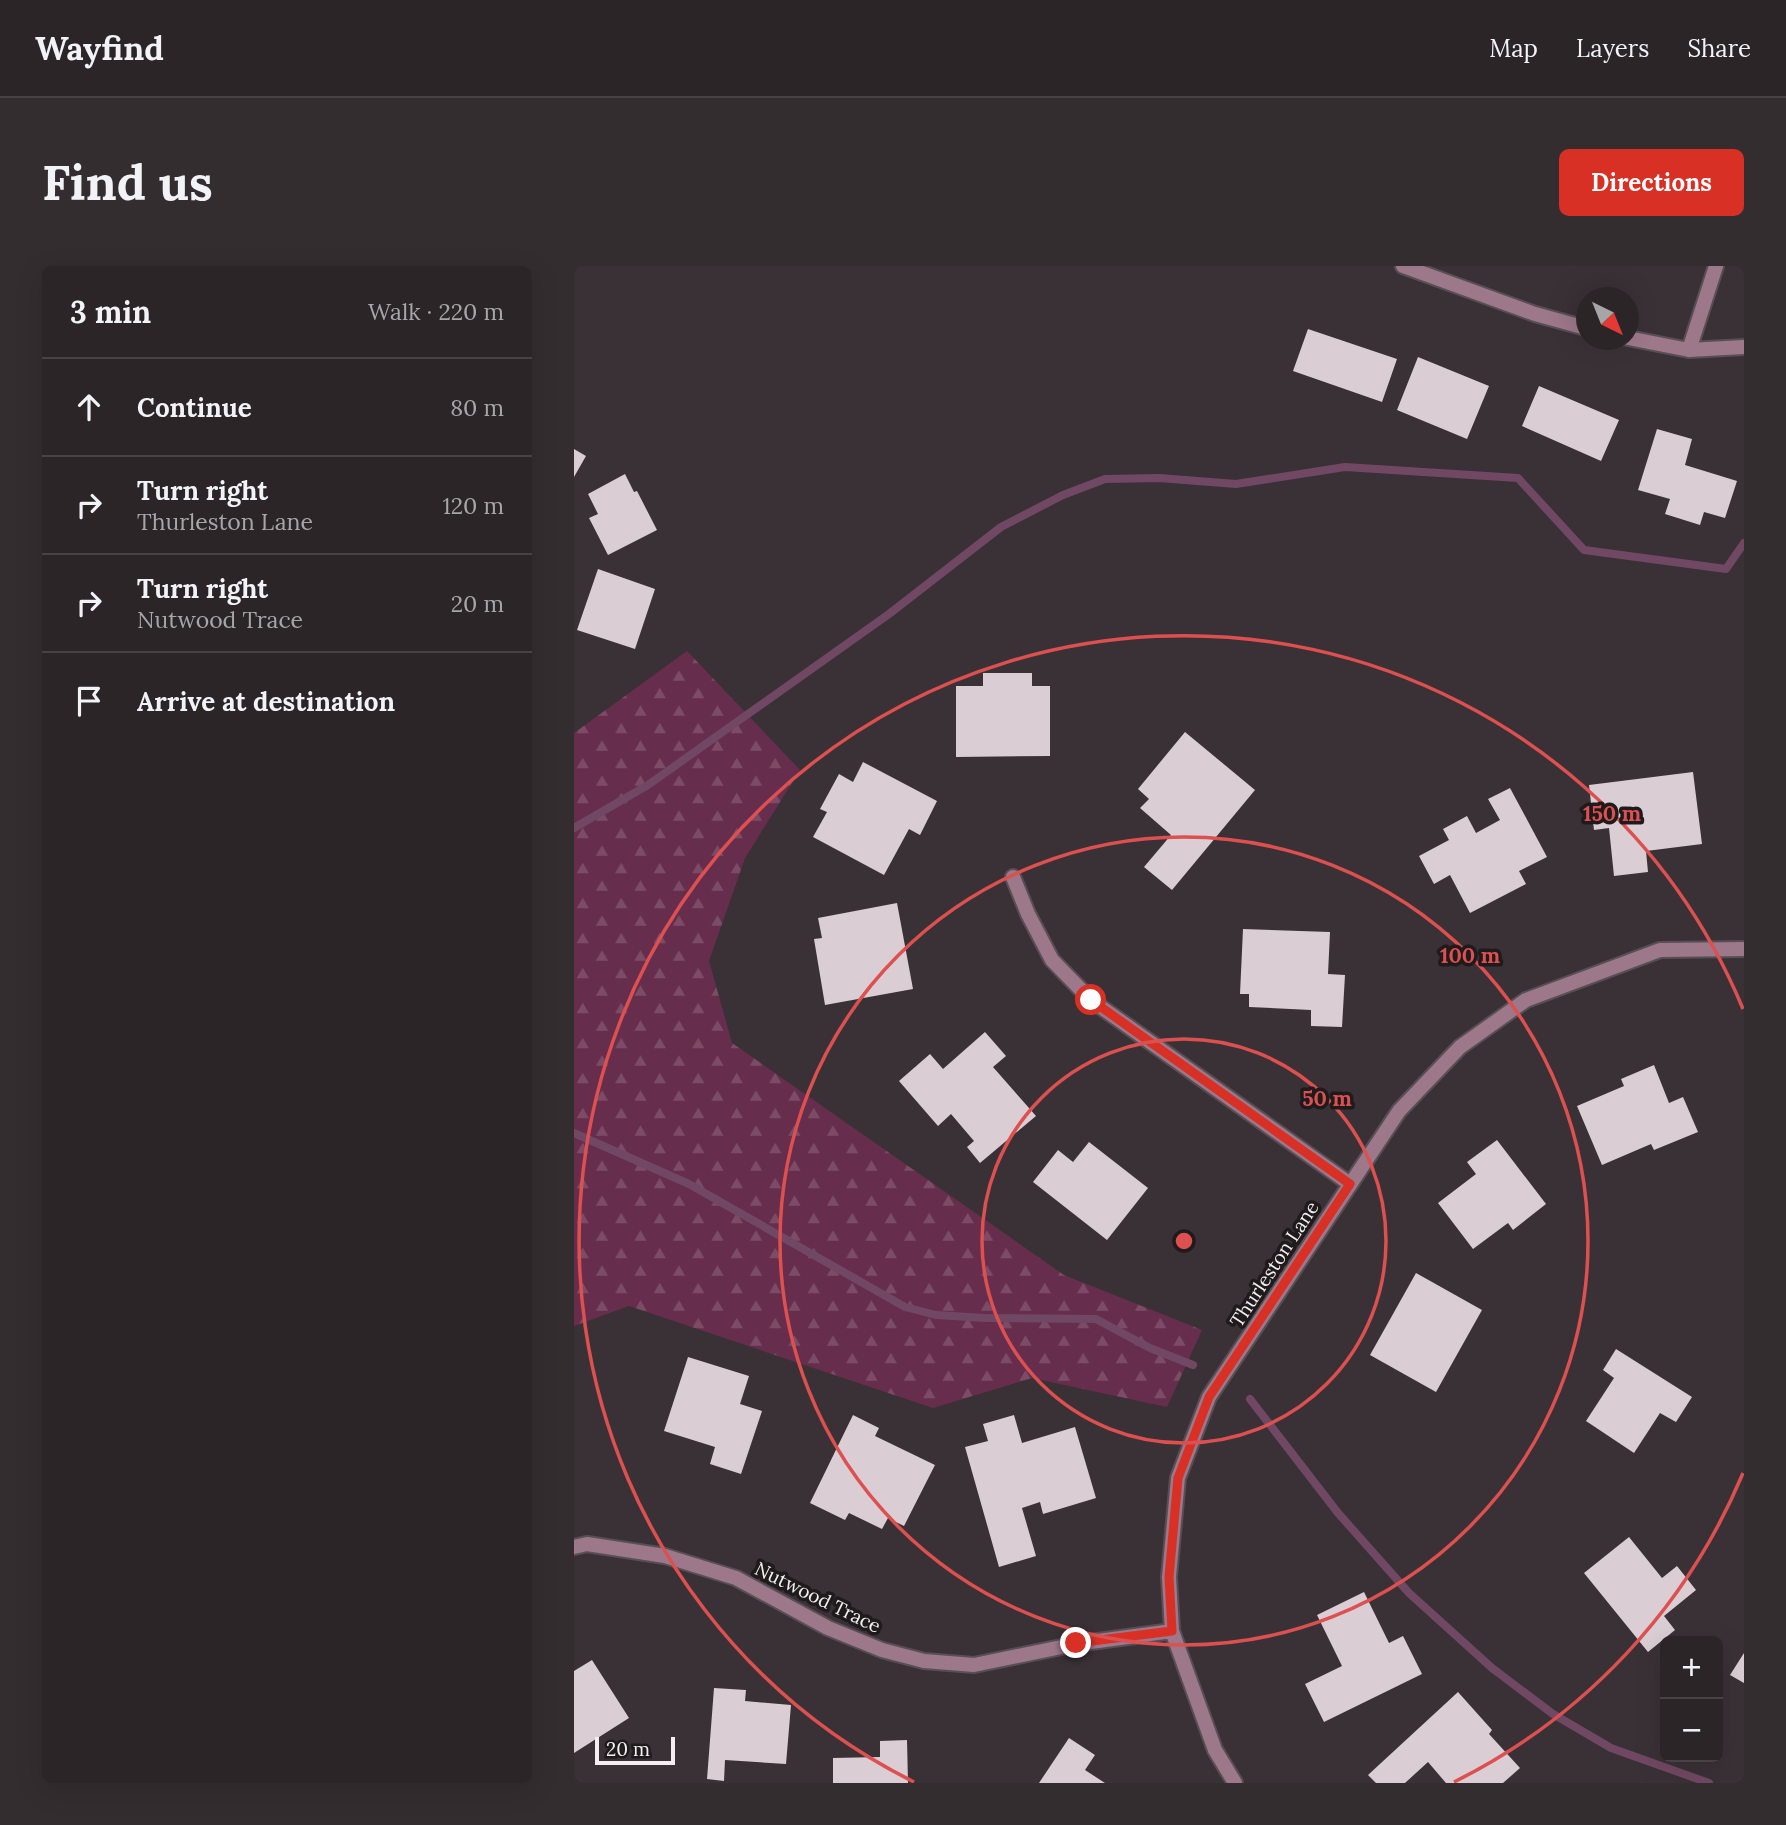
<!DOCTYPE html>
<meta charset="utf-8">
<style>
:root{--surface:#2c2528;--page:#342d30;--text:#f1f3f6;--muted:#a6a5a8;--line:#484245;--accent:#d93025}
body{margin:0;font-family:Lora,serif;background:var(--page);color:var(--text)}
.controls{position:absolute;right:21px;bottom:21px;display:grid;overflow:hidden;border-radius:10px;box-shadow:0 7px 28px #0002}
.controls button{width:63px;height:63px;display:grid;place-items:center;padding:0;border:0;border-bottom:2px solid var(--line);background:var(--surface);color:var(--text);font:35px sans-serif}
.compass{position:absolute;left:1002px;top:21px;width:63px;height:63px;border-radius:50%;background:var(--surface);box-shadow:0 7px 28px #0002;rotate:137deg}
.scale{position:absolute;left:21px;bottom:18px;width:80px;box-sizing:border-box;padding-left:7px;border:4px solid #f4eef1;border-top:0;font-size:19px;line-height:24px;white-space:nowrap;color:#f4eef1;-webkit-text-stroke:5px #1f1a1c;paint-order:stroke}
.stop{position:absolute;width:21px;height:21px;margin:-16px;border:5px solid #d93025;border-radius:50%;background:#fff}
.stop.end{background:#d93025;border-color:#fff;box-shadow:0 2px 7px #0008}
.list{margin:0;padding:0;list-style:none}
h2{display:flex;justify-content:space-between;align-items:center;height:91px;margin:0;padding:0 28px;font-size:30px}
h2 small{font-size:23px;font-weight:400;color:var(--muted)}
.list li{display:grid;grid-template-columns:46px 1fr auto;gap:21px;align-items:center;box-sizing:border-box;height:98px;padding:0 28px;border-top:2px solid var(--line)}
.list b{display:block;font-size:26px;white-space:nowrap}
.list p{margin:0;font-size:23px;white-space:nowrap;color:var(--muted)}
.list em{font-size:23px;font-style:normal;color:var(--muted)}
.icon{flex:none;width:38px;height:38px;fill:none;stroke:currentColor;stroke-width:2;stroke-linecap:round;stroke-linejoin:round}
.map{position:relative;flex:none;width:1170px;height:1517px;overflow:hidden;border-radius:10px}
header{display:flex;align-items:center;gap:42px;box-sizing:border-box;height:98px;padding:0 35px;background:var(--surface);border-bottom:2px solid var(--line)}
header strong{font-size:33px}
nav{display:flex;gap:38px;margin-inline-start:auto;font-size:24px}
.intro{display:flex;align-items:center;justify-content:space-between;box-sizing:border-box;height:168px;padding:0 42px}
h1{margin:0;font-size:49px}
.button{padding:18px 32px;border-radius:10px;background:var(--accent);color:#fff;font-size:24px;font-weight:700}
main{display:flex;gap:42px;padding:0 42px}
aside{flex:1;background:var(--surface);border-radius:10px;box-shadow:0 7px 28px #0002}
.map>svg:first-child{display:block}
.forest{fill:url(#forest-firs)}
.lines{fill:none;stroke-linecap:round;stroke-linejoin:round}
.stream{stroke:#714863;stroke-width:8}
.building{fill:#daced4}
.street-casing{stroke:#584f54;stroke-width:18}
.street{stroke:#9d778a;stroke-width:14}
.route{stroke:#d93025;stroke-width:9}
.ring{fill:none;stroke:#dc5050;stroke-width:3.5}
.labels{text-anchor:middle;stroke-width:7;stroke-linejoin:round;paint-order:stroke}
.street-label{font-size:19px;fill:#f4eef1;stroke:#1f1a1c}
.centre{fill:#dc5050;stroke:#1f1a1c;stroke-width:3.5}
.ring-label{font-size:21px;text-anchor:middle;font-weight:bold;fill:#dc5050;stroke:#1f1a1c;stroke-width:7;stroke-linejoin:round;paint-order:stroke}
</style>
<header>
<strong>Wayfind</strong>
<nav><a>Map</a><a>Layers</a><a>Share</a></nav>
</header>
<div class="intro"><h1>Find us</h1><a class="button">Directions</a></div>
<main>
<aside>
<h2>3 min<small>Walk · 220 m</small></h2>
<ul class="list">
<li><svg class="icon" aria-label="ahead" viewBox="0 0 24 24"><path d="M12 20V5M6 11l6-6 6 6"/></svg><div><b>Continue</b></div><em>80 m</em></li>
<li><svg class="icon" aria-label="right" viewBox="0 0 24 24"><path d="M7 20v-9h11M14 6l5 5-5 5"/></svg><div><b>Turn right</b><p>Thurleston Lane</p></div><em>120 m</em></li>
<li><svg class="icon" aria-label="right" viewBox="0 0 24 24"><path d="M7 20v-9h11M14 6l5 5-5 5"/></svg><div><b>Turn right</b><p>Nutwood Trace</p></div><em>20 m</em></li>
<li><svg class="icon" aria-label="arrive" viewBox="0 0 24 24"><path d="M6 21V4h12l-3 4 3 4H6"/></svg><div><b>Arrive at destination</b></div></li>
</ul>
</aside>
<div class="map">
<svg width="1170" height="1517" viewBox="0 0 1170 1517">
<defs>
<pattern id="forest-firs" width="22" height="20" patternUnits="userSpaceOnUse" patternTransform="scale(1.75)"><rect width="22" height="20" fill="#662d4d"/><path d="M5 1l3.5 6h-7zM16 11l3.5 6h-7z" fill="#7c4c67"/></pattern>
</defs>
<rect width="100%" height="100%" fill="#3a3136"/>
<path class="forest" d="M 113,385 L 226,504 L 171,592 L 135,695 L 158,777 L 490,1009 L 628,1064 L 593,1141 L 458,1112 L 359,1142 L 55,1040 L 0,1060 L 0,467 Z"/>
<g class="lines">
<path class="stream" d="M 0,562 L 74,519 L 315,348 L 427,261 L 489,229 L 531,213 L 585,212 L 662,218 L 771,201 L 944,212 L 1010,284 L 1152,303 L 1170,277
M 0,867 L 115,918 L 331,1041 L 362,1049 L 411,1052 L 522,1053 L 576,1082 L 619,1099
M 676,1133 L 764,1247 L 835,1327 L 918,1402 L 979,1448 L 1037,1482 L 1135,1517"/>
</g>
<path class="building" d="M 734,63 L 823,93 L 808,136 L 719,105 Z
M 844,91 L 915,120 L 893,173 L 823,144 Z
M 965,120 L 1045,154 L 1027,195 L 948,160 Z
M 1083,163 L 1118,173 L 1111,199 L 1163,215 L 1151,252 L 1130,246 L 1126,259 L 1091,248 L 1096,233 L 1064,224 Z
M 0,183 L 12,190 L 0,211 Z
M 51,208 L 60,226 L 63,225 L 83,264 L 34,289 L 15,252 L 24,248 L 14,228 Z
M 24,303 L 81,323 L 61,383 L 3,364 Z
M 409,407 L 458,407 L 458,420 L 476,420 L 476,490 L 382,491 L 382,420 L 409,420 Z
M 611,466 L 681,524 L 598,624 L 570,601 L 597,569 L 566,542 L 575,533 L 564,523 Z
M 289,496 L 363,535 L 346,569 L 335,563 L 310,609 L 239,571 L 253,546 L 246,543 L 265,508 L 279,516 Z
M 1119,506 L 1128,578 L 1072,585 L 1074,606 L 1040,610 L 1035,562 L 1020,564 L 1015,519 Z
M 936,522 L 973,591 L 945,605 L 952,618 L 896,647 L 876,609 L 860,618 L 845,590 L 875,574 L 869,563 L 893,550 L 902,567 L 926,554 L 914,533 Z
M 323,637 L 339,723 L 251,739 L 240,673 L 248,672 L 244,652 Z
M 669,663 L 756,666 L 754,708 L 771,709 L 768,761 L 737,760 L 737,744 L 675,741 L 675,728 L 666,728 Z
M 411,766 L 432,790 L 419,801 L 462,850 L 406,897 L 393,881 L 400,875 L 377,848 L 364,860 L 325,815 L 356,788 L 369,803 Z
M 1080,799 L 1095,837 L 1109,831 L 1124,866 L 1080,884 L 1077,878 L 1028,899 L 1003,840 L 1050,820 L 1047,813 Z
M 923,874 L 972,938 L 939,964 L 934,957 L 899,983 L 864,937 L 902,908 L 893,896 Z
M 515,876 L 574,922 L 533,974 L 459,916 L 484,884 L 499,896 Z
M 842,1007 L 908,1044 L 862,1126 L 796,1089 Z
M 1042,1083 L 1118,1131 L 1102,1156 L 1086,1147 L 1060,1187 L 1012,1155 L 1040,1112 L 1029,1104 Z
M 114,1091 L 175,1110 L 166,1138 L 188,1145 L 167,1208 L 136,1198 L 141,1181 L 90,1165 Z
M 279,1149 L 305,1162 L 301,1170 L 361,1199 L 330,1260 L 314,1252 L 308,1263 L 275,1247 L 271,1254 L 236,1237 Z
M 440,1149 L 448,1177 L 501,1161 L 522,1232 L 469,1248 L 466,1236 L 448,1242 L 462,1290 L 425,1301 L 391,1181 L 414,1175 L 409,1158 Z
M 1055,1271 L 1088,1312 L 1103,1300 L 1122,1324 L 1090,1350 L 1101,1364 L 1074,1386 L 1010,1307 Z
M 790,1326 L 815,1377 L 829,1370 L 848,1408 L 750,1456 L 731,1418 L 768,1400 L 743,1349 Z
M 1170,1387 L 1170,1417 L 1156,1409 Z
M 18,1394 L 55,1452 L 0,1487 L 0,1405 Z
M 140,1422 L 172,1424 L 171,1435 L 217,1439 L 212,1498 L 151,1494 L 150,1515 L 133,1513 Z
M 884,1426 L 918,1464 L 915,1468 L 946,1502 L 929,1517 L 872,1517 L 854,1496 L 831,1517 L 802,1517 L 794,1509 Z
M 495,1472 L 521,1489 L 511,1504 L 531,1517 L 465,1517 Z
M 333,1474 L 334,1517 L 259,1517 L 259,1492 L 306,1491 L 306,1475 Z"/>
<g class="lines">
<defs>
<path id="street" d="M 829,0 L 961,48 L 1012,62
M 1054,72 L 1115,84 L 1170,81
M 1115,84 L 1142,0
M 439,611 L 454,648 L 478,694 L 517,734 L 776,918
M 0,1281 L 13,1278 L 91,1290 L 162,1312 L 254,1362 L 308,1384 L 350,1395 L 400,1399 L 502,1378 L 598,1365
M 661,1517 L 641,1484 L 598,1365 L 595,1311 L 604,1212 L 635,1131 L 825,845 L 886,781 L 952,734 L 1086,684 L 1170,683"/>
</defs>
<use href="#street" class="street-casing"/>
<use href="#street" class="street"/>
</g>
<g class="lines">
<path class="route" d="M 502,1377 L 598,1365 L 595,1311 L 604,1212 L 635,1131 L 776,918 L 517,734"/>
</g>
<g class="ring">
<circle cx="610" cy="975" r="202"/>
<circle cx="610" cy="975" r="404"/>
<path d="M1169 1207A605 605 0 0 1 880 1516M340 1516A605 605 0 1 1 1169 743"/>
</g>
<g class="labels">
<g class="street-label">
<text transform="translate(700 998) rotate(-57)" y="7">Thurleston Lane</text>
<text transform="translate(244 1331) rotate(26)" y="7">Nutwood Trace</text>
</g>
</g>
<circle cx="610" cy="975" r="10" class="centre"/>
<g class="ring-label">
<text x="1038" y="555">150 m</text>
<text x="896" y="697">100 m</text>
<text x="753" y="840">50 m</text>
</g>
</svg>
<div class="controls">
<button>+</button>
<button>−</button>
</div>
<svg class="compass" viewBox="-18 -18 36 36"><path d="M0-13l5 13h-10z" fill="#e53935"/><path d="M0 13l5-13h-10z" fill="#a6a5a8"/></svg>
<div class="scale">20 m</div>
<div class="stop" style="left:517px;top:734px"></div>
<div class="stop end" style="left:502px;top:1377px"></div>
</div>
</main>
